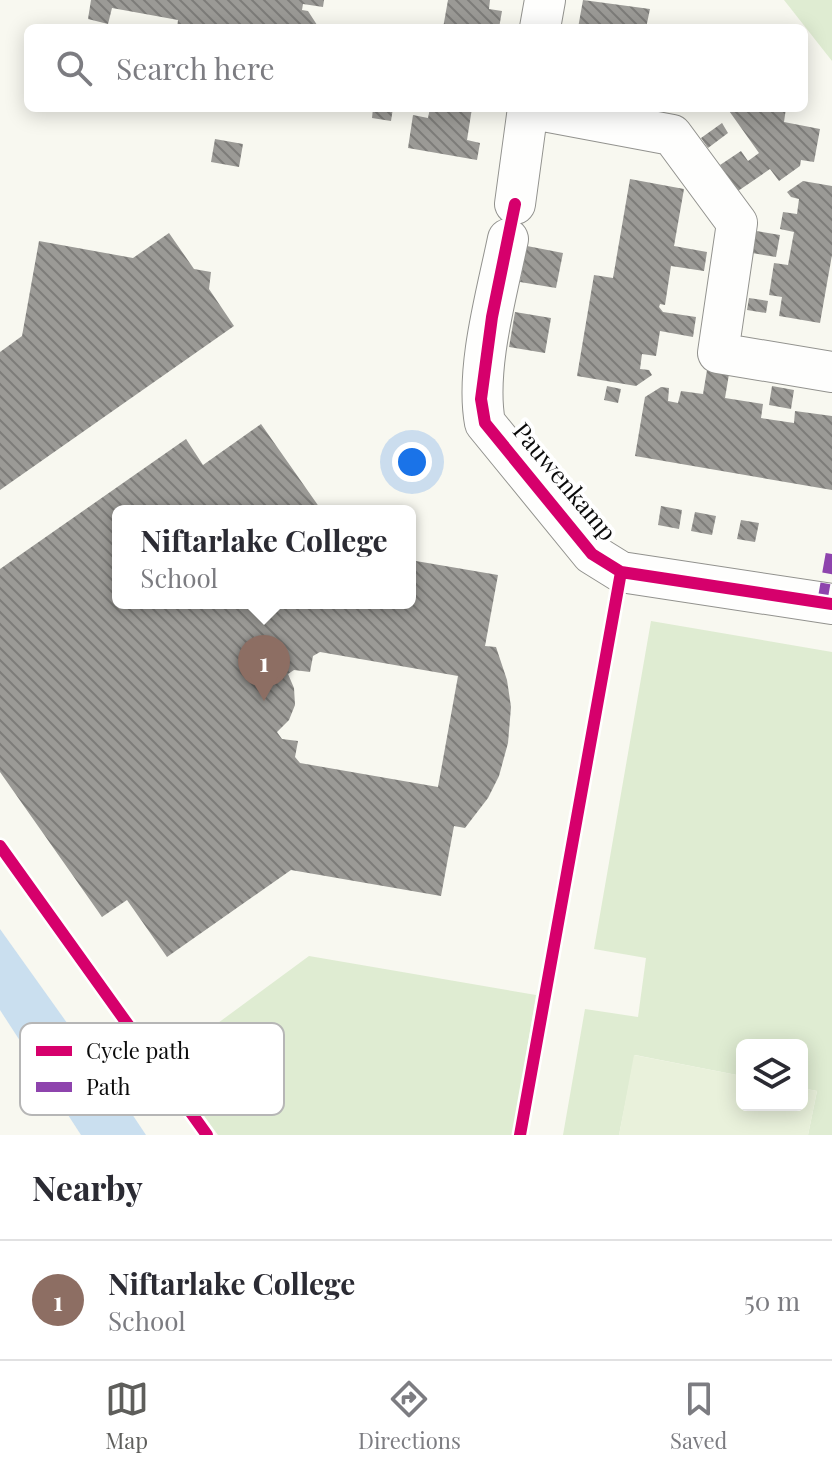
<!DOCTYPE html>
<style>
:root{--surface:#fff;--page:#f2f2f3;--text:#2b2b33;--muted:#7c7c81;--line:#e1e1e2;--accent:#5e5e5b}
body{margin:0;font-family:"Playfair Display",serif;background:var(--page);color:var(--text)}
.controls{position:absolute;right:24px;bottom:24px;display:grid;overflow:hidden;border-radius:12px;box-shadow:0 4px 20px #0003}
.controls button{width:72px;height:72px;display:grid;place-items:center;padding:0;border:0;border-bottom:2px solid var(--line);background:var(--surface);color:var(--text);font:40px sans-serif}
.you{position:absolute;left:412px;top:462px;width:28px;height:28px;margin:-20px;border:6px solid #fff;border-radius:50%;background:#1a73e8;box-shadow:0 0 0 12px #1a73e833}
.badge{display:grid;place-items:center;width:52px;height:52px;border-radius:50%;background:var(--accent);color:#fff;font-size:26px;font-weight:700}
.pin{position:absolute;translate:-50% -66px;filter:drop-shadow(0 2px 4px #0008)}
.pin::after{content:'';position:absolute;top:42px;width:28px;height:24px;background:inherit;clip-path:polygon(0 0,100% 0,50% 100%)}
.popup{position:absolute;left:112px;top:505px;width:304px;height:104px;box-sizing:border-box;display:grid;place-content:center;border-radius:12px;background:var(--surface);filter:drop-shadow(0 2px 6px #0005);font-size:26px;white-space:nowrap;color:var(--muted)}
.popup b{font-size:30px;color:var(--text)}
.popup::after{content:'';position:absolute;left:50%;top:100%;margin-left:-16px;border:16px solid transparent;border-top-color:var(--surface)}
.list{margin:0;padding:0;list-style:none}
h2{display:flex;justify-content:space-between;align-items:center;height:104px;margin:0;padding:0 32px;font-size:34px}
h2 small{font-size:26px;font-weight:400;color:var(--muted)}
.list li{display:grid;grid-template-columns:52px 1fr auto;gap:24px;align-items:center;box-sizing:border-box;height:120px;padding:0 32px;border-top:2px solid var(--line)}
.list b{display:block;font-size:30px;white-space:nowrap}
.list p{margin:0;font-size:26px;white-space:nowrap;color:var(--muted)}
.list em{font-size:26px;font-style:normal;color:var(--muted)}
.icon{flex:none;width:44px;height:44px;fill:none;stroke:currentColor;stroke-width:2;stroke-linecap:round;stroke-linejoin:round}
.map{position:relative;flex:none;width:832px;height:1135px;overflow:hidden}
.search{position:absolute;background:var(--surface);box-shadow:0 4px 20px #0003;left:24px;right:24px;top:24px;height:88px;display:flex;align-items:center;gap:20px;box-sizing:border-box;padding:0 28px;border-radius:12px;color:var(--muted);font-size:30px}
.sheet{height:224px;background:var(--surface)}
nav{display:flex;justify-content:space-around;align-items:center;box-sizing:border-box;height:112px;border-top:2px solid var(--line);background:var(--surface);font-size:22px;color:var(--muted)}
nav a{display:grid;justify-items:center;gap:4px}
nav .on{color:var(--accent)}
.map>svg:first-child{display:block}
.green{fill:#dfecd2}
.pitch{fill:#e9f1db}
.water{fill:#cadfef}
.building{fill:url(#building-back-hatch);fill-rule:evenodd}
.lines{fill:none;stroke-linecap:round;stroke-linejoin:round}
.street-casing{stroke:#92928e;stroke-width:42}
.street{stroke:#fefefd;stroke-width:40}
.quiet{stroke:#8e44ad;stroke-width:10;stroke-dasharray:20 10;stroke-linecap:butt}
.cycleway-casing{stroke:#fff;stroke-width:17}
.cycleway{stroke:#d6006c;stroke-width:12}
.labels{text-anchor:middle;stroke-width:8;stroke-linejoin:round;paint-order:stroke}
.street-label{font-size:24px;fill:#0b0b0b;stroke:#fff}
.key{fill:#fff;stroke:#b6b6b6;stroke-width:2}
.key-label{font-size:22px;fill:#0b0b0b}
</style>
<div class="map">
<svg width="832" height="1135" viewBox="0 0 832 1135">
<defs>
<pattern id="building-back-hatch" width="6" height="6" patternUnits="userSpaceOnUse" patternTransform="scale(2)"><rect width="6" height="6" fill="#9b9a96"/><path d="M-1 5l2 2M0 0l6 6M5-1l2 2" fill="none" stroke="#7d7c79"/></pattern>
</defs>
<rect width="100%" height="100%" fill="#f8f8f0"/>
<path class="green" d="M 784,0 L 832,0 L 832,61 Z
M 651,621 L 832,652 L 832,1135 L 808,1135 L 817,1091 L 802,1088 L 802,1045 L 742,1045 L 742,1076 L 635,1055 L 619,1135 L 563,1135 L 585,1009 L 638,1017 L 646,958 L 594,949 Z
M 309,956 L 536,995 L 513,1135 L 218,1135 L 165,1062 Z"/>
<path class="pitch" d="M 634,1055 L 742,1076 L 742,1105 L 802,1105 L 802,1088 L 817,1091 L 808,1135 L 619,1135 Z"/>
<path class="water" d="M 0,929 L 132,1114 L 146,1135 L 81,1135 L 0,1010 Z"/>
<path class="building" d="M 91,0 L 324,0 L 323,7 L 303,4 L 302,10 L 308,11 L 319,28 L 227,28 L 210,25 L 210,28 L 177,28 L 178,20 L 112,8 L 108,24 L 88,19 Z
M 448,0 L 490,0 L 489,9 L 502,11 L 499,28 L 443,28 Z
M 583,0 L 650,9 L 646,28 L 578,28 Z
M 373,108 L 393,108 L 391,121 L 372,118 Z
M 430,108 L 472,108 L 467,140 L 480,143 L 477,160 L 408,148 L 413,115 L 428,118 Z
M 727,108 L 786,108 L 784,122 L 820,129 L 814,162 L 801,160 L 800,166 L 779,181 L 770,169 L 738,191 L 720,165 L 741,151 L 748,161 L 759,153 Z
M 722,123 L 728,133 L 708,148 L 701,138 Z
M 215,139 L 243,144 L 239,167 L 211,162 Z
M 630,179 L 684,189 L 674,246 L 707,252 L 704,271 L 671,266 L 665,305 L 660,304 L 659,307 L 663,312 L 696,317 L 693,337 L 660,331 L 656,356 L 642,354 L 640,369 L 649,370 L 652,375 L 636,386 L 577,376 L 594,275 L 613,278 Z
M 803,181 L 832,186 L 832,255 L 820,323 L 779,316 L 782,297 L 769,295 L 774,263 L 788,265 L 794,232 L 780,229 L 783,212 L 797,214 L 799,199 L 791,197 L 787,192 Z
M 750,230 L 780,235 L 776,257 L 746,252 Z
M 169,233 L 194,269 L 211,272 L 209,289 L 234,326 L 0,490 L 0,352 L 22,336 L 39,241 L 133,258 Z
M 527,246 L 563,253 L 556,288 L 520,282 Z
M 749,298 L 768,301 L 766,313 L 747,310 Z
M 515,312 L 551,318 L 545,353 L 509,347 Z
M 708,364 L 730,368 L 725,398 L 763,404 L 761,418 L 794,423 L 795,411 L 832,416 L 832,490 L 635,456 L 645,397 L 661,387 L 669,388 L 668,401 L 678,403 L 681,391 L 703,394 Z
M 607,386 L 621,389 L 618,403 L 604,400 Z
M 772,386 L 794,390 L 791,409 L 769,405 Z
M 261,424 L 322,511 L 118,511 L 118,603 L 410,603 L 410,560 L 498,575 L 485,646 L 496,647 L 507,680 L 511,707 L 508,743 L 499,776 L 488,798 L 465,828 L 454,826 L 441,896 L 291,870 L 167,957 L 127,900 L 102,917 L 0,772 L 0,569 L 186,439 L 203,465 ZM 320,652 L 458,676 L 438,787 L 300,763 L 295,757 L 298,741 L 282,739 L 277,732 L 289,720 L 295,705 L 294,688 L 288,674 L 294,670 L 310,672 L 313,656 Z
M 661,506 L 682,510 L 679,529 L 658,525 Z
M 695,512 L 716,516 L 712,535 L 691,531 Z
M 741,520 L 759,523 L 755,542 L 737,539 Z"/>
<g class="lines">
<defs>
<path id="street" d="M 540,28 L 545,0
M 528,108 L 672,135 L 737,223 L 718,353 L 832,372
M 515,204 L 528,108
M 508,239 C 497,293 475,369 485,423 L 592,554 L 621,572 L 832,604"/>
</defs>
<use href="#street" class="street-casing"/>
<use href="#street" class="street"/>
<path class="quiet" d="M 822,603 L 832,546"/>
<defs>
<path id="cycleway" d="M 515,204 L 492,317 L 481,399 L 485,423 L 592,554 L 621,572 L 832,604
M 0,846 L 207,1135
M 520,1135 L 621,572"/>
</defs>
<use href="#cycleway" class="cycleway-casing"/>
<use href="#cycleway" class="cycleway"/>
</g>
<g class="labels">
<g class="street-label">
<text transform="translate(564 482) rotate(50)" y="8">Pauwenkamp</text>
</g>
</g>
<rect x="20" y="1023" width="264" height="92" rx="12" class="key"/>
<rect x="36" y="1046" width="36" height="10" fill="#d6006c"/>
<rect x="36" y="1082" width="36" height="10" fill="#8e44ad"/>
<g class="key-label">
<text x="86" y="1059">Cycle path</text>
<text x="86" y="1095">Path</text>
</g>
</svg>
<div class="controls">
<button><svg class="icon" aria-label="layers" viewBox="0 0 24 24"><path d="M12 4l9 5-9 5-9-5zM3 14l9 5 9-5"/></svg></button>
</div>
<div class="you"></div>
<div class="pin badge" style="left:264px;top:701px;background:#8d6e63">1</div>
<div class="popup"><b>Niftarlake College</b>School</div>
<div class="search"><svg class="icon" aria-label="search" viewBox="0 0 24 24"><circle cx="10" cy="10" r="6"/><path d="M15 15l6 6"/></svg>Search here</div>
</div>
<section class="sheet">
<h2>Nearby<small></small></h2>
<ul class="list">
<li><span class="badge" style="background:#8d6e63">1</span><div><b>Niftarlake College</b><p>School</p></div><em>50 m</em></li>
</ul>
</section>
<nav>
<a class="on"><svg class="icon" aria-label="map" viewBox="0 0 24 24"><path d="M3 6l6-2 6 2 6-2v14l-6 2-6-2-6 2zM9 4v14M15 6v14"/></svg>Map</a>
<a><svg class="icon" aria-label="directions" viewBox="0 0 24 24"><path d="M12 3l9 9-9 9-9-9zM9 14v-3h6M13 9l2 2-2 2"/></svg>Directions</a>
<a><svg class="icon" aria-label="saved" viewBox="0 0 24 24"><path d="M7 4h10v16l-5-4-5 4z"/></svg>Saved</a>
</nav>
